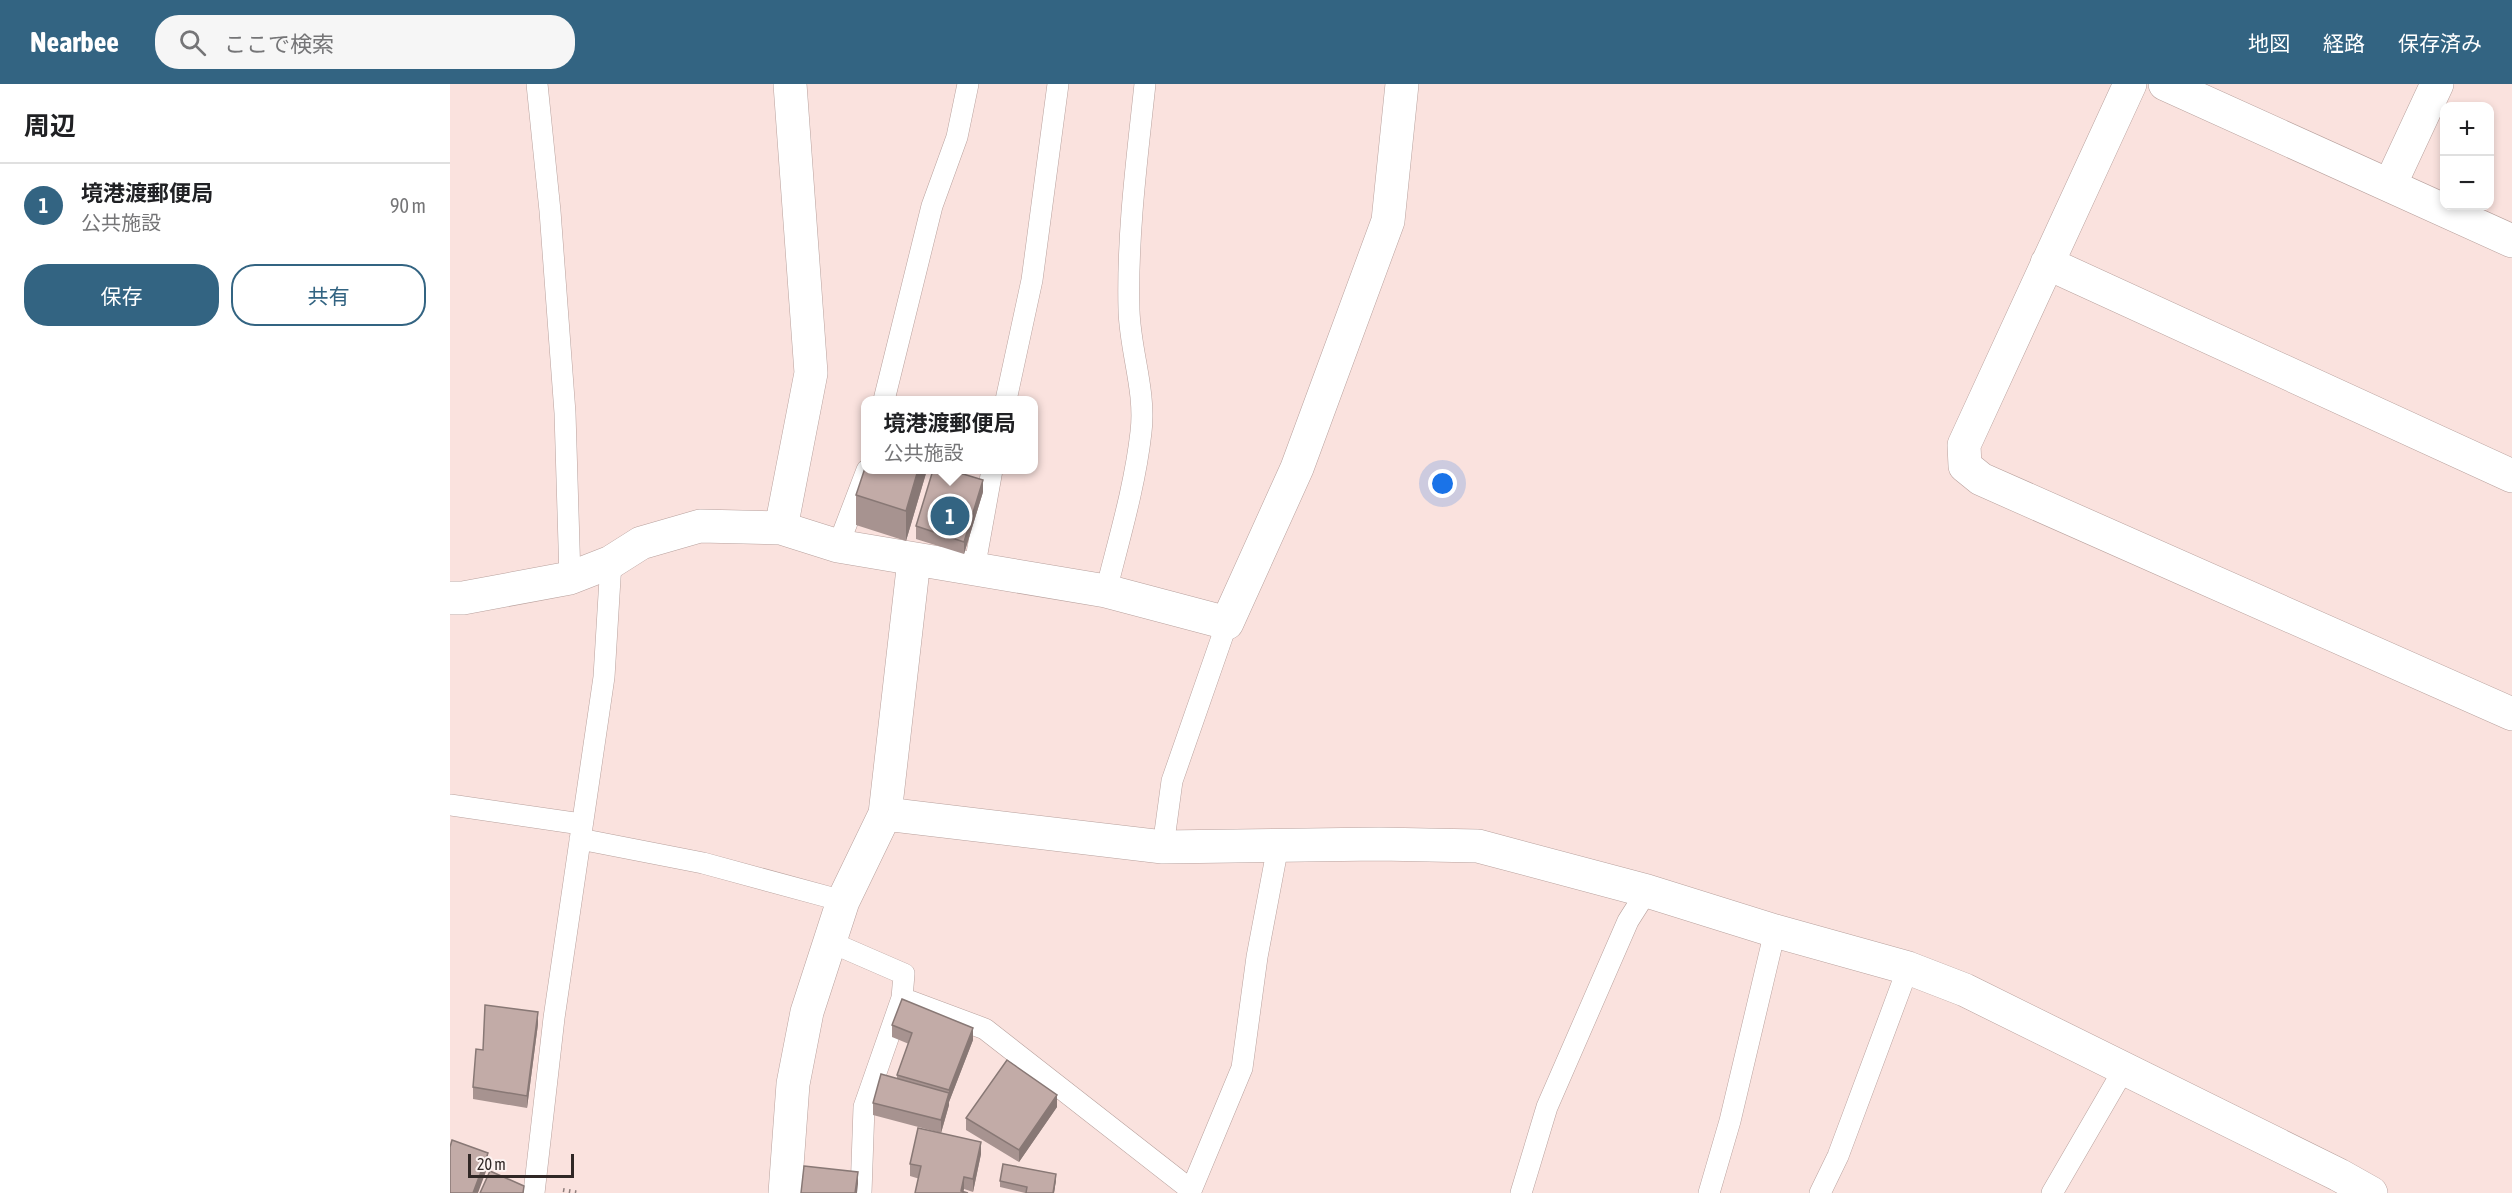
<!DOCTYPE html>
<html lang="ja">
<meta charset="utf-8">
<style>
:root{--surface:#fff;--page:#f6f6f6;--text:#202124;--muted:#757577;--line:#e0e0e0;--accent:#336482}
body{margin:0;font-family:"Asap Condensed","Noto Sans JP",sans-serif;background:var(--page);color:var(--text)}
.controls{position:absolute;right:18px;top:18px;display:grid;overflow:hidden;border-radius:12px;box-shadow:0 3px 9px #0003}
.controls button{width:54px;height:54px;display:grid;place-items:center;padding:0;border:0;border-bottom:2px solid var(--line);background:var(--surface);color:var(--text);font:30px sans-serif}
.scale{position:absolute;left:18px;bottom:15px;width:106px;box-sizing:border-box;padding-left:6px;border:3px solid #302725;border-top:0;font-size:16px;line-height:21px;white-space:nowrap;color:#302725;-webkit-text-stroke:4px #fdf3f1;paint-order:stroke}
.you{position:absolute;left:993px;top:400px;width:21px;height:21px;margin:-15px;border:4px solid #fff;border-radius:50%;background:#1a73e8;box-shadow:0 0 0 9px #1a73e833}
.badge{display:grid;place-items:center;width:39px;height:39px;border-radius:50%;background:var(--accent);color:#fff;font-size:20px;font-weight:700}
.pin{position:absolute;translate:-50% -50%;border:3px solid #fff;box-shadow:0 2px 6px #0006}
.popup{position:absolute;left:411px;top:312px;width:177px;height:78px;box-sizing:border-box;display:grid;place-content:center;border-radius:12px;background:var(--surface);filter:drop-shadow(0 2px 4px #0005);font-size:20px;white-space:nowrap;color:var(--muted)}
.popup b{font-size:22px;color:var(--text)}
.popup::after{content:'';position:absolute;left:50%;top:100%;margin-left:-12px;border:12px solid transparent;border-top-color:var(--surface)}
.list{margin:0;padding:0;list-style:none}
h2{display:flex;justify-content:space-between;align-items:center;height:78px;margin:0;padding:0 24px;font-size:26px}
h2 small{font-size:20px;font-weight:400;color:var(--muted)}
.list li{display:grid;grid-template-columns:39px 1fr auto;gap:18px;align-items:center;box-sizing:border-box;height:84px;padding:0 24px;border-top:2px solid var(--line)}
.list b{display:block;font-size:22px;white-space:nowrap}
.list p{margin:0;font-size:20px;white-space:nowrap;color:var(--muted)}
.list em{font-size:20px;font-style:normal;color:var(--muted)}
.actions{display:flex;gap:12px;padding:18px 24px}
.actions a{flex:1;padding:14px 0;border:2px solid var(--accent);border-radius:24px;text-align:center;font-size:21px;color:var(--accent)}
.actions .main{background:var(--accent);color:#fff}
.icon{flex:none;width:33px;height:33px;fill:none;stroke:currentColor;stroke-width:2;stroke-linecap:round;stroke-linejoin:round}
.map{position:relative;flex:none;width:2062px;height:1109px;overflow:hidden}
header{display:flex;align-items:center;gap:36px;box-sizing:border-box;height:84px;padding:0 30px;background:var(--accent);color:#fff}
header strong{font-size:28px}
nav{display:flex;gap:33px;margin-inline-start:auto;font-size:21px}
.search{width:420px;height:54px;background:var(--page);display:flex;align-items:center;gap:15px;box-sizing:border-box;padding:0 21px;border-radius:24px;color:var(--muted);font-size:22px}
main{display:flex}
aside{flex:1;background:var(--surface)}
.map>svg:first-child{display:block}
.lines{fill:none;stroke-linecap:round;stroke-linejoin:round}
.service-casing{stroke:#b8a19d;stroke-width:22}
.minor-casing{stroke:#b8a19d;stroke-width:34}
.path{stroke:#8f7f7c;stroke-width:4;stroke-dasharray:1.5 4.5;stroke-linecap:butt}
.service{stroke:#fff;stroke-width:21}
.minor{stroke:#fff;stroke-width:33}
.wall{fill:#a79390}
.shaded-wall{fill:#887875}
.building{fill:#c2aba7;stroke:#887875;stroke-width:1.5}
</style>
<header>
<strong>Nearbee</strong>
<div class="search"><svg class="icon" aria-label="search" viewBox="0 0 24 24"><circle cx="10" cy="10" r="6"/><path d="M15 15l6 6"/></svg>ここで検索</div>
<nav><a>地図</a><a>経路</a><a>保存済み</a></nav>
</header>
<main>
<aside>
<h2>周辺<small></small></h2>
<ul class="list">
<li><span class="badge">1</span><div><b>境港渡郵便局</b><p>公共施設</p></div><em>90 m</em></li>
</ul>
<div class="actions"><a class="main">保存</a><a>共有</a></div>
</aside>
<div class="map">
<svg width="2062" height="1109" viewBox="0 0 2062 1109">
<rect width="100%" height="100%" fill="#fae2de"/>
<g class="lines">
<defs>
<path id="service" d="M 87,0 L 100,127 L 115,329 L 120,494
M 434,316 L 482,122 L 507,53 L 518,0
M 556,316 L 582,196 L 608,0
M 388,462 L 417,386
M 524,486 L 542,386
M 656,507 C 669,455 685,402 691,348 C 696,307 680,267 679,226 C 677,150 687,75 695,0
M 0,721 L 131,740
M 130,755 L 253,779 L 393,817
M 713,763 L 722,697 L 777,539
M 378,857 L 454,890 L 452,914 L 414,1023 L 411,1109
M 452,914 L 535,945 L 741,1106
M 84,1109 L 104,934 L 154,593 L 161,478
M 740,1109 L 792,984 L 807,873 L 828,762
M 1071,1109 L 1097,1023 L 1178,837 L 1197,807
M 1259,1109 L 1280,1037 L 1325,847
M 1370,1109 L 1388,1072 L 1458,884
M 1602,1109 L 1674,985"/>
<path id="minor" d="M 1680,0 L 1514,361 L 1515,382 L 1531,395 L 2062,630
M 1715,0 L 2062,157
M 1940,101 L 1987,0
M 1597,179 L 2062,392
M 331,444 L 361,289 L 340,0
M 0,514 L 13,514 L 120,494 L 161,478 L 191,459 L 250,442 L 331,444 L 388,462 L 656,507 L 777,539 L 847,384 L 938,137 L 952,0
M 435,730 L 713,763 L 929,760 L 1028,762 L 1197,807 L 1325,847 L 1458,884 L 1515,906 L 1889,1091 L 1921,1109
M 335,1109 L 343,1000 L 357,928 L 393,817 L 435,730 L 464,476"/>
</defs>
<use href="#service" class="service-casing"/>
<use href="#minor" class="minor-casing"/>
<path class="path" d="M 113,1106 L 130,1109"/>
<use href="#service" class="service"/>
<use href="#minor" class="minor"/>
</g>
<path class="wall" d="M 477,386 L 456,457 L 406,441 L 406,411 Z
M 533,408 L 514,470 L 466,455 L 466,442 Z
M 88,940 L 77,1024 L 23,1015 L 23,1003 L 33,966 Z
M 442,941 L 523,956 L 499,1018 L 499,1021 L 491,1049 L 423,1031 L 423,1019 L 447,994 L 447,991 L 459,960 L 442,953 Z
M 607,1023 L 569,1078 L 516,1046 L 516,1034 Z
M 531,1070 L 523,1108 L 514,1105 L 513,1108 L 460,1092 L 460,1080 Z
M 606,1096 L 604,1109 L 575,1109 L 550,1103 L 550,1097 Z"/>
<path class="shaded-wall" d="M 468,386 L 477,386 L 456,457 L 456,427 Z
M 533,396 L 533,408 L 514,470 L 514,458 Z
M 88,928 L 88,940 L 77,1024 L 77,1012 Z
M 523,944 L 523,956 L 499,1018 L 499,1021 L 491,1049 L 491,1036 L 499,1009 L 499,1006 Z
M 607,1011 L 607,1023 L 569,1078 L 569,1066 Z
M 531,1058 L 531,1070 L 523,1108 L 523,1095 Z
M 38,1069 L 38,1082 L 28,1109 L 23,1109 Z
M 408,1088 L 408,1100 L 407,1109 L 405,1109 Z
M 606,1090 L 606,1096 L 604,1109 L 603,1109 Z
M 514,1093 L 514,1105 L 513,1109 L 511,1107 Z"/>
<path class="building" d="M 416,381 L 416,386 L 468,386 L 456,427 L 406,411 Z
M 483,386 L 500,386 L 533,396 L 514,458 L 466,442 Z
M 452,915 L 523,944 L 499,1006 L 447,991 L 462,949 L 442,941 Z
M 35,921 L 88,928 L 77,1012 L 23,1003 L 26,965 L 33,966 Z
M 557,976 L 607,1011 L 569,1066 L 516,1034 Z
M 431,990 L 499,1009 L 491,1036 L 423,1019 Z
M 468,1044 L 531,1058 L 523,1095 L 514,1093 L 511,1107 L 518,1109 L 465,1109 L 471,1082 L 460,1080 Z
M 2,1056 L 38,1069 L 23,1109 L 0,1109 L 0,1063 Z
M 553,1080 L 606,1090 L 603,1109 L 576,1109 L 577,1103 L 550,1097 Z
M 354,1082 L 408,1088 L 405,1109 L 351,1109 Z
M 40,1087 L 74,1102 L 73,1109 L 30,1109 Z"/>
</svg>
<div class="controls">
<button>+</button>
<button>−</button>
</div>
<div class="scale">20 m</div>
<div class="you"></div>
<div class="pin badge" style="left:500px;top:432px">1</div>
<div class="popup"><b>境港渡郵便局</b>公共施設</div>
</div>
</main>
